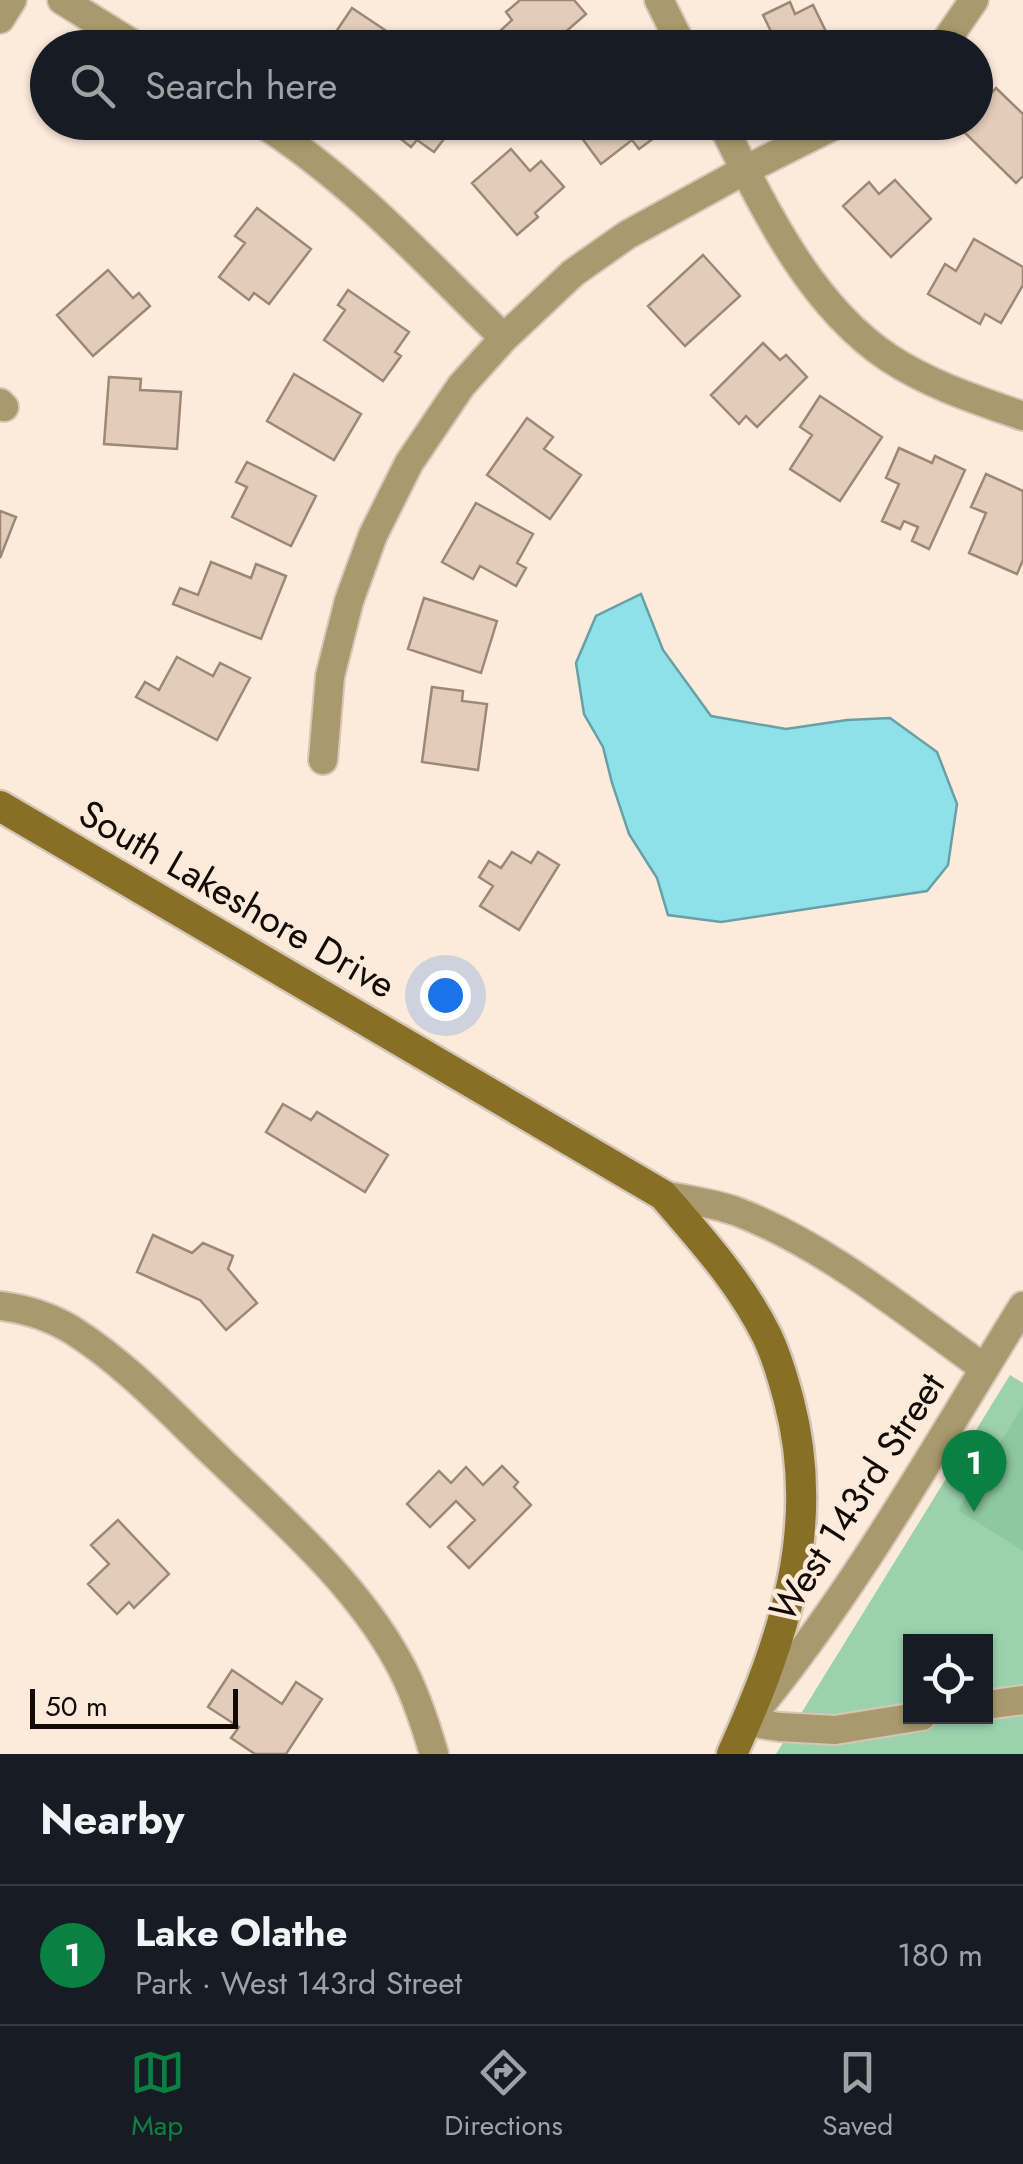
<!DOCTYPE html>
<meta charset="utf-8">
<style>
:root{--surface:#171b24;--page:#20242c;--text:#f1f3f6;--muted:#9ea1a6;--line:#363941;--accent:#0b8043}
body{margin:0;font-family:Jost,sans-serif;background:var(--page);color:var(--text)}
.controls{position:absolute;right:30px;bottom:30px;display:grid;overflow:hidden;border-radius:0px;box-shadow:0 2px 8px #0004}
.controls button{width:90px;height:90px;display:grid;place-items:center;padding:0;border:0;border-bottom:2px solid var(--line);background:var(--surface);color:var(--text);font:50px sans-serif}
.scale{position:absolute;left:30px;bottom:25px;width:208px;box-sizing:border-box;padding-left:10px;border:5px solid #110a05;border-top:0;font-size:28px;line-height:35px;white-space:nowrap;color:#110a05;-webkit-text-stroke:8px #fceada;paint-order:stroke}
.you{position:absolute;left:445px;top:995px;width:35px;height:35px;margin:-25px;border:8px solid #fff;border-radius:50%;background:#1a73e8;box-shadow:0 0 0 15px #1a73e833}
.badge{display:grid;place-items:center;width:65px;height:65px;border-radius:50%;background:var(--accent);color:#fff;font-size:32px;font-weight:700}
.pin{position:absolute;translate:-50% -82px;filter:drop-shadow(0 2px 5px #0008)}
.pin::after{content:'';position:absolute;top:52px;width:35px;height:30px;background:inherit;clip-path:polygon(0 0,100% 0,50% 100%)}
.list{margin:0;padding:0;list-style:none}
h2{display:flex;justify-content:space-between;align-items:center;height:130px;margin:0;padding:0 40px;font-size:42px}
h2 small{font-size:32px;font-weight:400;color:var(--muted)}
.list li{display:grid;grid-template-columns:65px 1fr auto;gap:30px;align-items:center;box-sizing:border-box;height:140px;padding:0 40px;border-top:2px solid var(--line)}
.list b{display:block;font-size:38px;white-space:nowrap}
.list p{margin:0;font-size:32px;white-space:nowrap;color:var(--muted)}
.list em{font-size:32px;font-style:normal;color:var(--muted)}
.icon{flex:none;width:55px;height:55px;fill:none;stroke:currentColor;stroke-width:2;stroke-linecap:round;stroke-linejoin:round}
.map{position:relative;flex:none;width:1023px;height:1754px;overflow:hidden}
.search{position:absolute;background:var(--surface);box-shadow:0 2px 8px #0004;left:30px;right:30px;top:30px;height:110px;display:flex;align-items:center;gap:25px;box-sizing:border-box;padding:0 35px;border-radius:55px;color:var(--muted);font-size:38px}
.sheet{height:270px;background:var(--surface)}
nav{display:flex;justify-content:space-around;align-items:center;box-sizing:border-box;height:140px;border-top:2px solid var(--line);background:var(--surface);font-size:28px;color:var(--muted)}
nav a{display:grid;justify-items:center;gap:5px}
nav .on{color:var(--accent)}
.map>svg:first-child{display:block}
.green{fill:#9bd2ad;fill-rule:evenodd}
.forest{fill:#8ec8a1}
.water{fill:#8ee0e9;stroke:#68a0a5;stroke-width:2.5}
.building{fill:#e3cdba;stroke:#9d8876;stroke-width:2.5}
.lines{fill:none;stroke-linecap:round;stroke-linejoin:round}
.street-casing{stroke:#d6c6b8;stroke-width:32}
.secondary-casing{stroke:#d6c6b8;stroke-width:35}
.street{stroke:#a9996c;stroke-width:28}
.secondary{stroke:#877025;stroke-width:30}
.labels{text-anchor:middle;stroke-width:9;stroke-linejoin:round;paint-order:stroke}
.street-label{font-size:38px;fill:#110a05;stroke:#fceada}
</style>
<div class="map">
<svg width="1023" height="1754" viewBox="0 0 1023 1754">
<rect width="100%" height="100%" fill="#fceada"/>
<path class="green" d="M 1010,1375 L 1023,1383 L 1023,1754 L 776,1754 ZM 910,1642 L 986,1642 L 986,1716 L 910,1716 Z"/>
<path class="forest" d="M 1023,1406 L 1023,1551 L 958,1510 Z"/>
<path class="water" d="M 641,594 L 663,650 L 711,716 L 786,729 L 847,720 L 890,718 L 937,752 L 957,804 L 948,865 L 927,891 L 721,922 L 668,915 L 657,878 L 629,834 L 612,783 L 603,747 L 584,714 L 576,663 L 596,616 Z"/>
<path class="building" d="M 520,0 L 574,0 L 586,14 L 547,48 L 532,48 L 522,36 L 513,44 L 501,30 L 512,20 L 506,12 Z
M 790,2 L 795,14 L 813,5 L 834,48 L 779,48 L 763,15 Z
M 352,8 L 397,38 L 390,48 L 325,48 Z
M 996,88 L 1023,114 L 1023,176 L 1016,183 L 959,127 L 963,122 L 976,122 L 976,110 Z
M 379,122 L 457,122 L 434,152 L 417,140 L 411,147 Z
M 570,122 L 665,122 L 665,123 L 650,133 L 654,138 L 639,149 L 632,140 L 601,164 Z
M 511,149 L 530,171 L 541,161 L 564,187 L 535,213 L 538,217 L 517,235 L 472,183 Z
M 895,180 L 931,219 L 891,257 L 843,206 L 869,182 L 879,194 Z
M 257,208 L 311,249 L 269,304 L 254,293 L 249,300 L 219,277 L 245,243 L 235,236 Z
M 974,239 L 1023,267 L 1023,285 L 1001,323 L 985,314 L 980,324 L 928,294 L 945,264 L 956,271 Z
M 703,255 L 740,296 L 685,346 L 648,306 Z
M 108,270 L 133,298 L 139,293 L 150,306 L 93,356 L 57,315 Z
M 348,290 L 409,332 L 395,352 L 401,356 L 383,381 L 324,340 L 345,310 L 338,305 Z
M 763,343 L 780,360 L 786,355 L 807,377 L 757,427 L 746,416 L 739,424 L 711,395 Z
M 294,374 L 361,414 L 334,460 L 267,421 Z
M 109,377 L 141,379 L 140,390 L 181,392 L 177,449 L 104,444 Z
M 820,396 L 882,437 L 840,501 L 790,469 L 812,435 L 800,427 Z
M 527,418 L 553,437 L 544,449 L 581,475 L 550,519 L 487,475 Z
M 899,448 L 932,463 L 935,456 L 965,470 L 929,549 L 912,541 L 918,527 L 904,521 L 900,529 L 882,521 L 899,484 L 886,478 Z
M 247,462 L 316,496 L 291,546 L 232,517 L 247,487 L 236,482 Z
M 986,474 L 1023,491 L 1023,560 L 1017,574 L 969,553 L 986,513 L 971,507 Z
M 476,503 L 533,534 L 517,563 L 526,568 L 516,586 L 480,566 L 473,579 L 442,562 Z
M 0,511 L 16,517 L 0,558 Z
M 211,562 L 251,578 L 256,564 L 286,576 L 261,639 L 173,604 L 180,588 L 198,595 Z
M 424,598 L 497,621 L 481,673 L 408,649 Z
M 177,657 L 213,676 L 220,663 L 250,678 L 217,740 L 136,697 L 145,682 L 159,690 Z
M 432,687 L 463,691 L 462,701 L 487,704 L 478,770 L 422,762 Z
M 512,852 L 531,863 L 538,852 L 559,865 L 519,930 L 480,906 L 493,886 L 479,877 L 489,861 L 501,868 Z
M 283,1104 L 311,1120 L 317,1112 L 388,1155 L 365,1192 L 266,1132 Z
M 153,1235 L 192,1253 L 203,1243 L 233,1256 L 228,1269 L 257,1303 L 226,1330 L 200,1300 L 137,1272 Z
M 502,1466 L 518,1482 L 514,1487 L 531,1505 L 469,1568 L 448,1547 L 475,1520 L 456,1501 L 430,1527 L 407,1504 L 439,1471 L 451,1483 L 466,1467 L 483,1485 Z
M 118,1520 L 169,1574 L 134,1608 L 129,1602 L 117,1614 L 88,1584 L 109,1564 L 91,1545 Z
M 232,1670 L 282,1704 L 296,1682 L 322,1699 L 286,1754 L 255,1754 L 231,1738 L 239,1727 L 208,1707 Z"/>
<g class="lines">
<defs>
<path id="street" d="M 62,0 L 139,48
M 659,0 L 683,48
M 0,19 L 12,0
M 941,48 L 974,0
M 260,122 C 352,180 427,263 504,338
M 721,122 C 763,206 809,305 889,358 C 930,385 977,400 1023,416
M 0,403 L 4,407
M 323,760 L 330,676 L 349,601 L 373,535 L 409,463 L 461,386 L 504,338 L 573,273 L 627,235 L 745,170 L 841,122
M 663,1195 C 687,1200 714,1203 738,1212 C 826,1246 907,1313 984,1368
M 0,1306 C 26,1309 50,1317 72,1330 C 126,1364 170,1412 216,1456 C 280,1518 355,1582 398,1661 C 414,1689 425,1723 434,1754
M 986,1705 L 1023,1700
M 754,1713 C 857,1588 937,1444 1023,1306
M 746,1722 L 780,1727 L 835,1730 L 922,1716"/>
<path id="secondary" d="M 0,806 L 663,1195 C 701,1239 741,1283 767,1336 C 777,1357 783,1378 789,1401 C 822,1527 784,1639 732,1754"/>
</defs>
<use href="#street" class="street-casing"/>
<use href="#secondary" class="secondary-casing"/>
<use href="#street" class="street"/>
<use href="#secondary" class="secondary"/>
</g>
<g class="labels">
<g class="street-label">
<text transform="translate(237 899) rotate(30)" y="13">South Lakeshore Drive</text>
<text transform="translate(857 1497) rotate(-57)" y="13">West 143rd Street</text>
</g>
</g>
</svg>
<div class="controls">
<button><svg class="icon" aria-label="locate" viewBox="0 0 24 24"><circle cx="12" cy="12" r="6"/><path d="M12 2v4M12 18v4M2 12h4M18 12h4"/></svg></button>
</div>
<div class="scale">50 m</div>
<div class="you"></div>
<div class="pin badge" style="left:974px;top:1512px">1</div>
<div class="search"><svg class="icon" aria-label="search" viewBox="0 0 24 24"><circle cx="10" cy="10" r="6"/><path d="M15 15l6 6"/></svg>Search here</div>
</div>
<section class="sheet">
<h2>Nearby<small></small></h2>
<ul class="list">
<li><span class="badge">1</span><div><b>Lake Olathe</b><p>Park · West 143rd Street</p></div><em>180 m</em></li>
</ul>
</section>
<nav>
<a class="on"><svg class="icon" aria-label="map" viewBox="0 0 24 24"><path d="M3 6l6-2 6 2 6-2v14l-6 2-6-2-6 2zM9 4v14M15 6v14"/></svg>Map</a>
<a><svg class="icon" aria-label="directions" viewBox="0 0 24 24"><path d="M12 3l9 9-9 9-9-9zM9 14v-3h6M13 9l2 2-2 2"/></svg>Directions</a>
<a><svg class="icon" aria-label="saved" viewBox="0 0 24 24"><path d="M7 4h10v16l-5-4-5 4z"/></svg>Saved</a>
</nav>
